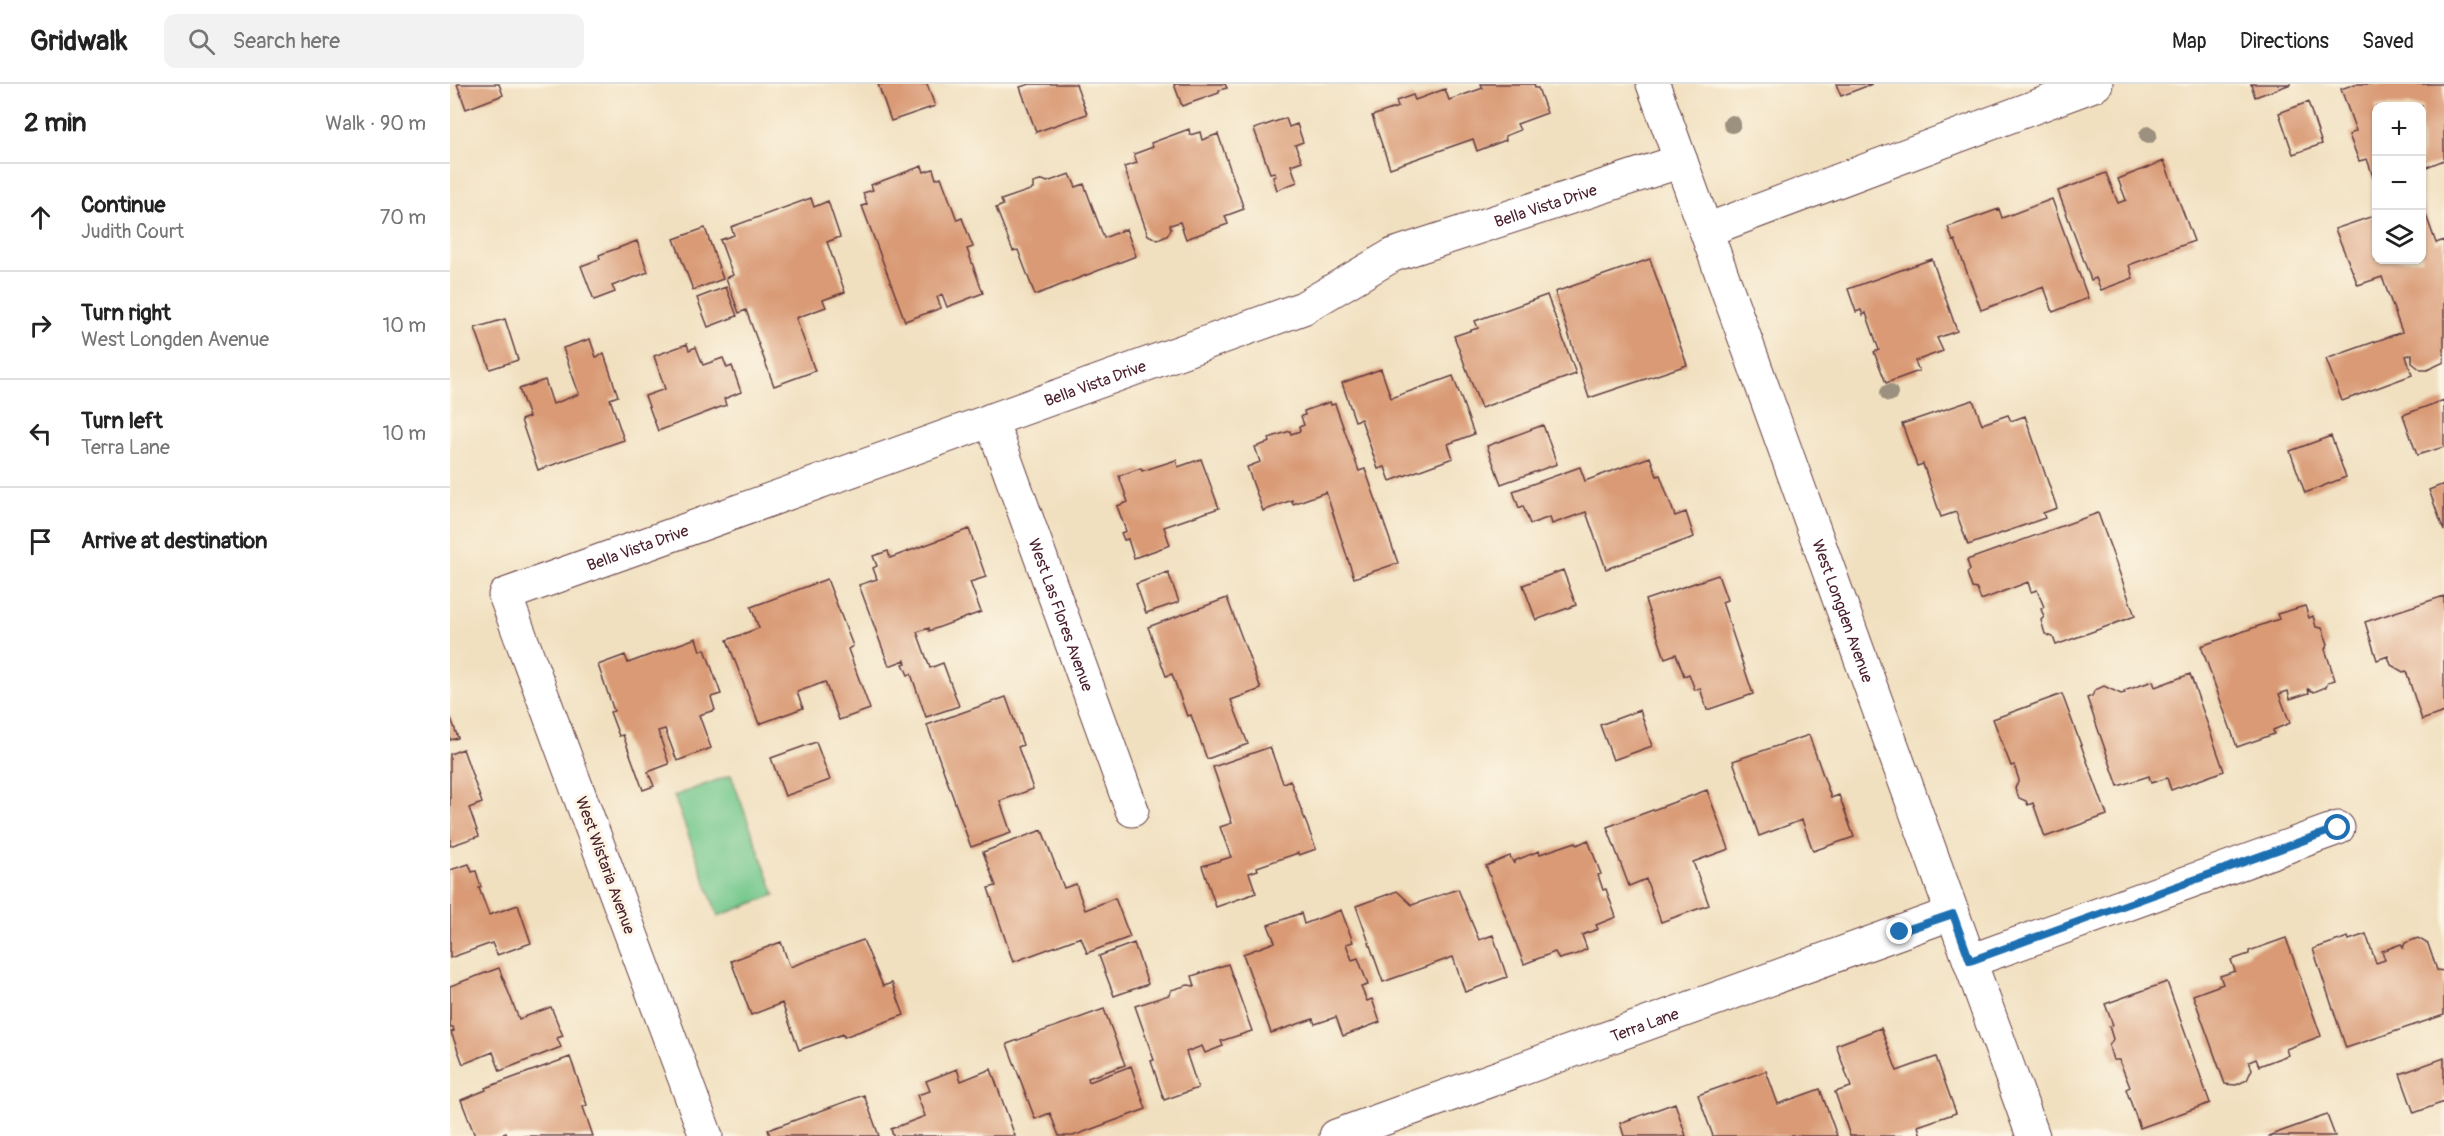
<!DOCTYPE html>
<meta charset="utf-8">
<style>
:root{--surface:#fff;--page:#f2f2f2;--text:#222;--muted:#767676;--line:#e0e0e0}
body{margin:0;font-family:Pangolin,sans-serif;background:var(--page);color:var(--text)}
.controls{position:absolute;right:18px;top:18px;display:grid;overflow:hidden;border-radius:12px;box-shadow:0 2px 4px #0004}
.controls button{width:54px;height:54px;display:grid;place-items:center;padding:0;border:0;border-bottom:2px solid var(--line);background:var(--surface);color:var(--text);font:30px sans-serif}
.stop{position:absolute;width:18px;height:18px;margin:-14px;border:4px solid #1f6fb2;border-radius:50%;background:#fff}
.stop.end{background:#1f6fb2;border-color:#fff;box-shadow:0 2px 6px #0008}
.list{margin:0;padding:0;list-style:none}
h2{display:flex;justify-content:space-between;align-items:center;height:78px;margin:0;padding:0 24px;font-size:26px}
h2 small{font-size:20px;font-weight:400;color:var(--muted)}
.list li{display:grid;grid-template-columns:39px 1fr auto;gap:18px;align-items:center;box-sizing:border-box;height:108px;padding:0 24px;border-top:2px solid var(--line)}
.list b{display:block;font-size:22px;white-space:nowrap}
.list p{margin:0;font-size:20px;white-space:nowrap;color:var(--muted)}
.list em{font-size:20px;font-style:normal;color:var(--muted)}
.icon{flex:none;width:33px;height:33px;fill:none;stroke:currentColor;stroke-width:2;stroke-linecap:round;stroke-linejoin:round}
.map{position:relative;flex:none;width:1994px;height:1052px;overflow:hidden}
header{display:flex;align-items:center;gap:36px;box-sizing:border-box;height:84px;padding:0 30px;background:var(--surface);border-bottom:2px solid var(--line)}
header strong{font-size:28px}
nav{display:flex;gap:33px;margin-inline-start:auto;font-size:21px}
.search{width:420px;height:54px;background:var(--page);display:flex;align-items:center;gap:15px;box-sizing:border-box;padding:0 21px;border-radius:12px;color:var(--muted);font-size:22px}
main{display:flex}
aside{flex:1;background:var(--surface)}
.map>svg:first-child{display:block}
.green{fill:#72c78c;stroke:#5e735c;stroke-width:1.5}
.building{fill:#d99a75}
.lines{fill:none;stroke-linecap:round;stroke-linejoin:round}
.minor-casing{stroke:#633c41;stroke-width:35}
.minor{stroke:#fff;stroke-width:33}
.tree{fill:#9c917e}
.route{stroke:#1f6fb2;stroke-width:8}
.labels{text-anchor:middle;stroke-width:6;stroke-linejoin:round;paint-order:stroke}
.street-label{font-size:16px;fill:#4a1f2b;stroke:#fcf5e5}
</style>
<header>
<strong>Gridwalk</strong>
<div class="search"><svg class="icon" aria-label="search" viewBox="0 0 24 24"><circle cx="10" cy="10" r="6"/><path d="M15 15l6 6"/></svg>Search here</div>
<nav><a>Map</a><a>Directions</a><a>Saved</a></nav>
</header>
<main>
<aside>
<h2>2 min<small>Walk · 90 m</small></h2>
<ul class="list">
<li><svg class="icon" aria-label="ahead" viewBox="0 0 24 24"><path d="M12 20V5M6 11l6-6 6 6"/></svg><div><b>Continue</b><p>Judith Court</p></div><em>70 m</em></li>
<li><svg class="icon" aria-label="right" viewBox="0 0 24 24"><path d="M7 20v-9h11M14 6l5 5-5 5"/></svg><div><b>Turn right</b><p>West Longden Avenue</p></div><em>10 m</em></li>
<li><svg class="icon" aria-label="left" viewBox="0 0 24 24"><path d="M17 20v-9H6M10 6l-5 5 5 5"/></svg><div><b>Turn left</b><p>Terra Lane</p></div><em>10 m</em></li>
<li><svg class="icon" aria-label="arrive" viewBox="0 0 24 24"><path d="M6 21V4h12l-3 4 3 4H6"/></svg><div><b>Arrive at destination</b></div></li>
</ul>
</aside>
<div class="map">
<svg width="1994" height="1052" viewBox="0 0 1994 1052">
<rect width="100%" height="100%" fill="#fcf5e5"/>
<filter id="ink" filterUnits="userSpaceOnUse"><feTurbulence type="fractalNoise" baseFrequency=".0167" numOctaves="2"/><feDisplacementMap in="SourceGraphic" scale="12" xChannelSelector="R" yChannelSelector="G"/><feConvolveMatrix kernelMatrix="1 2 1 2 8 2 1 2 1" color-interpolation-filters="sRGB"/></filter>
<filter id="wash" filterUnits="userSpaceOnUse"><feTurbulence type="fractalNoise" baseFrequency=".008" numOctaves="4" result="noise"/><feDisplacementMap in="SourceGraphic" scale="24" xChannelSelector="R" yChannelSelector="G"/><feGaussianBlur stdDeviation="1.35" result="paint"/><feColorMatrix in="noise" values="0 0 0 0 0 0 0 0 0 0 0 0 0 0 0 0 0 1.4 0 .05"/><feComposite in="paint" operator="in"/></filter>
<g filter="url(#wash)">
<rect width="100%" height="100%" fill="#f1e0c0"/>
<path class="green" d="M 281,691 L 325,811 L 268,832 L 224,712 Z"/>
<g id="blocks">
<path class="building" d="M 7,0 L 49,0 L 53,11 L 16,25 Z
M 428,0 L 477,0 L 485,22 L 441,37 Z
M 580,0 L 626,0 L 637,30 L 586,48 L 570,3 Z
M 724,0 L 775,0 L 777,4 L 769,6 L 769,9 L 732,22 Z
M 1031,0 L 1084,0 L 1085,4 L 1088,4 L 1097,29 L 1067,40 L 1070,46 L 1055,52 L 1056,56 L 1027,67 L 1023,55 L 940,84 L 922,32 L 948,23 L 946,17 L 963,11 L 965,16 L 995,5 L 999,16 L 1033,4 Z
M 1386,0 L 1422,0 L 1391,12 Z
M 1801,0 L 1841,0 L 1805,13 Z
M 1905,0 L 1994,0 L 1994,76 L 1972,85 L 1972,22 L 1926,22 L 1926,101 L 1917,75 L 1909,77 L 1899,51 L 1906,47 L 1891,5 Z
M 1858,18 L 1872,60 L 1843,70 L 1829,29 Z
M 836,34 L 839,43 L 847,40 L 853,58 L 845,61 L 852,77 L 841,81 L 847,98 L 827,106 L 823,93 L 826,92 L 824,88 L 820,89 L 804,45 Z
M 739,45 L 740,51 L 750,48 L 752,56 L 768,50 L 794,125 L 775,132 L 778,140 L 736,155 L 730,138 L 720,141 L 721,145 L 717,152 L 708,156 L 698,151 L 674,83 L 687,79 L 684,70 L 703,63 L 701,59 Z
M 1714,77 L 1744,157 L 1679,181 L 1683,194 L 1651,206 L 1646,194 L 1641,196 L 1608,107 L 1656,89 L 1668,119 L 1676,116 L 1668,95 Z
M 472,82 L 474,88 L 483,85 L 486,95 L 491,93 L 507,136 L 512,134 L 523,163 L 517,165 L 533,209 L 497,223 L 492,210 L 487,213 L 491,224 L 455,237 L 412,122 L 417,120 L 413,109 L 423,106 L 421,101 Z
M 620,90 L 626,103 L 634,100 L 654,154 L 676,145 L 686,172 L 585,211 L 568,166 L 563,167 L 546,124 L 553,121 L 551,116 L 583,105 L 583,99 L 593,96 L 597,98 Z
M 361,114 L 364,123 L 378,117 L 390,153 L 377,158 L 395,208 L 373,216 L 376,223 L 346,234 L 365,287 L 324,302 L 296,226 L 289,229 L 276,194 L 283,191 L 270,156 L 284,151 L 281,143 Z
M 1602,115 L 1638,214 L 1603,228 L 1594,203 L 1531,226 L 1505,156 L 1503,157 L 1498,143 L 1549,125 L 1552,134 Z
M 1972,120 L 1986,159 L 1994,156 L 1994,278 L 1977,286 L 1971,286 L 1962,279 L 1962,270 L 1956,272 L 1962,291 L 1892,317 L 1876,275 L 1952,248 L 1932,193 L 1908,201 L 1885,145 L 1926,131 L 1926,176 L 1972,176 Z
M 255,144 L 273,195 L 243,206 L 224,155 Z
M 187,157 L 198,188 L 162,202 L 165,208 L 144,216 L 131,182 L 150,175 L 149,171 Z
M 1200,175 L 1237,281 L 1139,314 L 1105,208 Z
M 1482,175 L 1507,247 L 1487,254 L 1493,267 L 1465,277 L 1469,287 L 1436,299 L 1424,268 L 1429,266 L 1416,229 L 1413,231 L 1411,226 L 1406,228 L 1398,205 Z
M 276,203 L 287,232 L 258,243 L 247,214 Z
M 1097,211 L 1126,290 L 1031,324 L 1004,252 L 1028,244 L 1025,237 Z
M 55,235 L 68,276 L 40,285 L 25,244 Z
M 140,255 L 146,273 L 154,270 L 168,312 L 160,315 L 174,356 L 88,386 L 71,336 L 79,333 L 69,305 L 95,296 L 103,320 L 129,310 L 113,264 Z
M 237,260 L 239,266 L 246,263 L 253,281 L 273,274 L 277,284 L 282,282 L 291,308 L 274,315 L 276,321 L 208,347 L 195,312 L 215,305 L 204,272 Z
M 931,285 L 941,314 L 1003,292 L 1024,350 L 998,360 L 1003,374 L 940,397 L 935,383 L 928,385 L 911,335 L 905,337 L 892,299 Z
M 1523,316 L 1532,340 L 1558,331 L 1561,337 L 1575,332 L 1607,424 L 1593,429 L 1595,434 L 1518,461 L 1506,428 L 1491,433 L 1473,380 L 1467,382 L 1452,340 Z
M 1994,316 L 1994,363 L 1967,371 L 1953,331 Z
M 880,318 L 881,321 L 885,320 L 909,387 L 915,385 L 948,479 L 904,494 L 876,408 L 843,420 L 842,416 L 813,427 L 797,383 L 810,378 L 805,363 L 820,358 L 819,354 L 840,347 L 841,350 L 850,347 L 849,343 L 854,341 L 851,332 L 855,331 L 854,327 Z
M 1093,341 L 1107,380 L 1051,400 L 1037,362 Z
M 1881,352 L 1896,393 L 1855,409 L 1840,367 Z
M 1200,373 L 1207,392 L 1210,391 L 1225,432 L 1236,428 L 1244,453 L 1156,485 L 1136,428 L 1102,440 L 1100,433 L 1080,440 L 1073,422 L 1069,424 L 1063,407 L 1130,383 L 1135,397 Z
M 751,375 L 769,424 L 714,443 L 720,461 L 684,474 L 678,455 L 674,456 L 671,449 L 676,447 L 667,422 L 678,418 L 669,392 L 691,384 L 692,387 L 726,376 L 728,383 Z
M 1994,400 L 1994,447 L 1979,406 Z
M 1648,429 L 1685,532 L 1606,561 L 1603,553 L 1595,550 L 1591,536 L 1594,533 L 1591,525 L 1594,523 L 1587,506 L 1581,508 L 1578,498 L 1531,516 L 1527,505 L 1522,504 L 1517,489 L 1520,486 L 1517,476 Z
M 519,445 L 536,493 L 520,498 L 531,528 L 479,547 L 479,544 L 467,548 L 480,584 L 493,579 L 509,622 L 476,633 L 461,590 L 458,591 L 453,580 L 456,579 L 455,576 L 439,582 L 409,501 L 427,495 L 423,484 L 427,482 L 423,472 L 438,467 L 440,474 Z
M 1113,486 L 1126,521 L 1086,536 L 1073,501 Z
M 718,488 L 729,518 L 696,529 L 686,500 Z
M 1268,491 L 1277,516 L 1272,518 L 1303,610 L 1257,626 L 1250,604 L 1245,606 L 1239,590 L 1234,592 L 1226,570 L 1215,574 L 1195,516 Z
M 377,495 L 403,562 L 398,565 L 420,625 L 389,636 L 375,598 L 347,608 L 353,624 L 309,640 L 277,556 L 309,544 L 301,523 Z
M 1994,512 L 1994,628 L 1972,636 L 1956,587 L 1953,588 L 1941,581 L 1938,572 L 1927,576 L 1915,538 Z
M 777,514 L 811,605 L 781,616 L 798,660 L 757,675 L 741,631 L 737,632 L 722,590 L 716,592 L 698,543 Z
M 1855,522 L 1859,534 L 1863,532 L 1866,543 L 1872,544 L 1878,560 L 1875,565 L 1885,596 L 1878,598 L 1876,603 L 1864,608 L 1858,605 L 1859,609 L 1840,615 L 1838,607 L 1829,610 L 1840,639 L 1823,646 L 1824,650 L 1787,663 L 1751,562 L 1829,535 L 1827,530 Z
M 246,554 L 250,567 L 255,565 L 271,610 L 261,613 L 265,626 L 249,631 L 261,664 L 227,677 L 215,645 L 208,647 L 219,680 L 198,688 L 204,702 L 193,706 L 173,651 L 169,652 L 160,628 L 164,627 L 148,581 L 175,571 L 178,579 Z
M 1740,590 L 1774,687 L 1721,706 L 1717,694 L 1701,699 L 1699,692 L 1668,702 L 1637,614 L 1642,612 L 1645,606 L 1654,602 L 1671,610 L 1675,609 L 1674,607 L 1703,597 L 1705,603 Z
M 1612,610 L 1657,731 L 1595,753 L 1583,719 L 1578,721 L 1576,717 L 1569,714 L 1565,704 L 1569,696 L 1564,681 L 1561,682 L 1543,635 Z
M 556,613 L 573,661 L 568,663 L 583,705 L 550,717 L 561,749 L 521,763 L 477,641 Z
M 1190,626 L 1202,662 L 1163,676 L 1150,641 Z
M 0,631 L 8,654 L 0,656 Z
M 1359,651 L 1381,714 L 1389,711 L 1404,753 L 1363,767 L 1352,736 L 1309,752 L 1283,677 Z
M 366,658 L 380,696 L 335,712 L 321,674 Z
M 820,663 L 833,699 L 840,696 L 866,765 L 849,771 L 848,769 L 807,783 L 808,786 L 799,789 L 806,809 L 766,823 L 752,782 L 781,773 L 770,743 L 782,739 L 763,683 Z
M 13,665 L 32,719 L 19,724 L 29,752 L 0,762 L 0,670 Z
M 1257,706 L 1279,765 L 1243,778 L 1259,821 L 1211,838 L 1196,795 L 1179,802 L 1157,743 Z
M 592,746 L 614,804 L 626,800 L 635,826 L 665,814 L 680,853 L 637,869 L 631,853 L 563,878 L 538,804 L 546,802 L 533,768 Z
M 1138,756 L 1151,790 L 1148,791 L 1153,806 L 1156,805 L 1166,833 L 1146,841 L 1148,845 L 1132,851 L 1137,865 L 1127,870 L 1109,875 L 1105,868 L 1074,880 L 1036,782 L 1060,772 L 1064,780 L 1064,777 L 1089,767 L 1090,770 L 1126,758 L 1127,761 Z
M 19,780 L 22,788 L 26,787 L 31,803 L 29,804 L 39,831 L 68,821 L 81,859 L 47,871 L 42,859 L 0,874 L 0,786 Z
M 1008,805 L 1029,856 L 1043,851 L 1057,893 L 1015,908 L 1003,873 L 933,898 L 906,822 L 947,807 L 962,821 Z
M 891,826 L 903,858 L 896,860 L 902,876 L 908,874 L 918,901 L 911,903 L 917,917 L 922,915 L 930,938 L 893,952 L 886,933 L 865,940 L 863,935 L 821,949 L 793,870 L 825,858 L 818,841 L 851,829 L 854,840 Z
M 1916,850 L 1926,879 L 1935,876 L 1932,867 L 1951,860 L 1953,864 L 1955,859 L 1968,854 L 1978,860 L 1987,886 L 1994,887 L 1994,931 L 1896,964 L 1863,865 L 1898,853 L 1899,856 Z
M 1836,854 L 1871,952 L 1836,965 L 1838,971 L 1809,982 L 1806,975 L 1799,978 L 1802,985 L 1797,996 L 1786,1001 L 1775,1000 L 1743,911 L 1773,900 L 1770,892 L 1785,887 L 1781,876 L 1799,870 L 1799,867 Z
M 413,856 L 433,902 L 442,899 L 454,931 L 394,953 L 393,950 L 349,966 L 332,919 L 301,931 L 281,877 L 331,858 L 340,883 Z
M 684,859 L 698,900 L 664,912 L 649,872 Z
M 778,880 L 802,947 L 771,957 L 773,962 L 755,969 L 752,962 L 736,968 L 748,1004 L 714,1016 L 701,977 L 704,976 L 685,922 L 719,911 L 721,906 L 738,901 L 745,902 L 742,892 Z
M 49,884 L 69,935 L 101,923 L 113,952 L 107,954 L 111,963 L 50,987 L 43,968 L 13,980 L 1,948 L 4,947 L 3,943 L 0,944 L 0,902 Z
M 1717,898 L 1760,1019 L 1690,1044 L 1676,1005 L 1680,1003 L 1669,976 L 1663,976 L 1659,962 L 1663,955 L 1659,942 L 1663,941 L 1655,920 Z
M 654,925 L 675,981 L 638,994 L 639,998 L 681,982 L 696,1025 L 623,1052 L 609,1052 L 600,1029 L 585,1035 L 557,960 Z
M 1431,944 L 1447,987 L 1486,973 L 1506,1029 L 1468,1042 L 1471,1052 L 1400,1052 L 1385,1008 L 1401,1003 L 1386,961 Z
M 120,973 L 137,1021 L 133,1023 L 143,1052 L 57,1052 L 56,1049 L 47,1052 L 25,1052 L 11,1016 L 36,1006 L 35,1004 Z
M 1994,974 L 1994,1018 L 1964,1029 L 1950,990 Z
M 507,985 L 511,997 L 541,985 L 565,1052 L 443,1052 L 441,1045 L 475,1032 L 467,1011 L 480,1007 L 476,997 Z
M 1316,987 L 1328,1020 L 1370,1005 L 1387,1052 L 1263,1052 L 1248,1011 Z
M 414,1011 L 429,1052 L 320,1052 L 318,1046 Z
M 1225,1019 L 1236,1052 L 1174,1052 L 1170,1039 Z
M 1877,1031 L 1885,1052 L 1818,1052 Z"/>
</g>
</g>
<g filter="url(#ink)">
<use href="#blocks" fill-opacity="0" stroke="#633c41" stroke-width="1.5"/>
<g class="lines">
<defs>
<g id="minor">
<path id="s1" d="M 1203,0 L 1583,1052"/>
<path d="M 1257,146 L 1646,0"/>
<path id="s2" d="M 541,336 L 682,726"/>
<path d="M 1520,877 L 1888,744"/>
<path id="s3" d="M 256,1052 L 55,511 L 853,224 L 943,171 L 1231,77"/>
<path id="s4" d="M 886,1052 L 1503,829"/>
</g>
</defs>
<use href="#minor" class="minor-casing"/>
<use href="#minor" class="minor"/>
</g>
<g class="tree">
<circle cx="1282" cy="40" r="9"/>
<circle cx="1698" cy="51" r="9"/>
<circle cx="1439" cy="309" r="9"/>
</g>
</g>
<g class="lines" filter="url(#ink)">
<path class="route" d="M 1450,848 L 1503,830 L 1520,877 L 1888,744"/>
</g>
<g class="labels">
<g class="street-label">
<text dy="6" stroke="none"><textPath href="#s3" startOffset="1690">Bella Vista Drive</textPath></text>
<text dy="6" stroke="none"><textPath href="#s3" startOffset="1204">Bella Vista Drive</textPath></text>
<text dy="6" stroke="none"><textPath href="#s3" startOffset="718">Bella Vista Drive</textPath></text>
<text dy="6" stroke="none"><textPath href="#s1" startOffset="560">West Longden Avenue</textPath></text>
<text dy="6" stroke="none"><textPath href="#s2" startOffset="207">West Las Flores Avenue</textPath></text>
<text transform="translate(156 781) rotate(70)" y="6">West Wistaria Avenue</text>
<text dy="6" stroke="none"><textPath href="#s4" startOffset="328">Terra Lane</textPath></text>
</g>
</g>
</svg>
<div class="controls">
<button>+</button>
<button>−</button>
<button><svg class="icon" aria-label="layers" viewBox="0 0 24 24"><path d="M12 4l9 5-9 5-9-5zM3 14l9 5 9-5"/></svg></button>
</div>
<div class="stop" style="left:1888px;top:744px"></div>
<div class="stop end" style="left:1450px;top:848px"></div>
</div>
</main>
